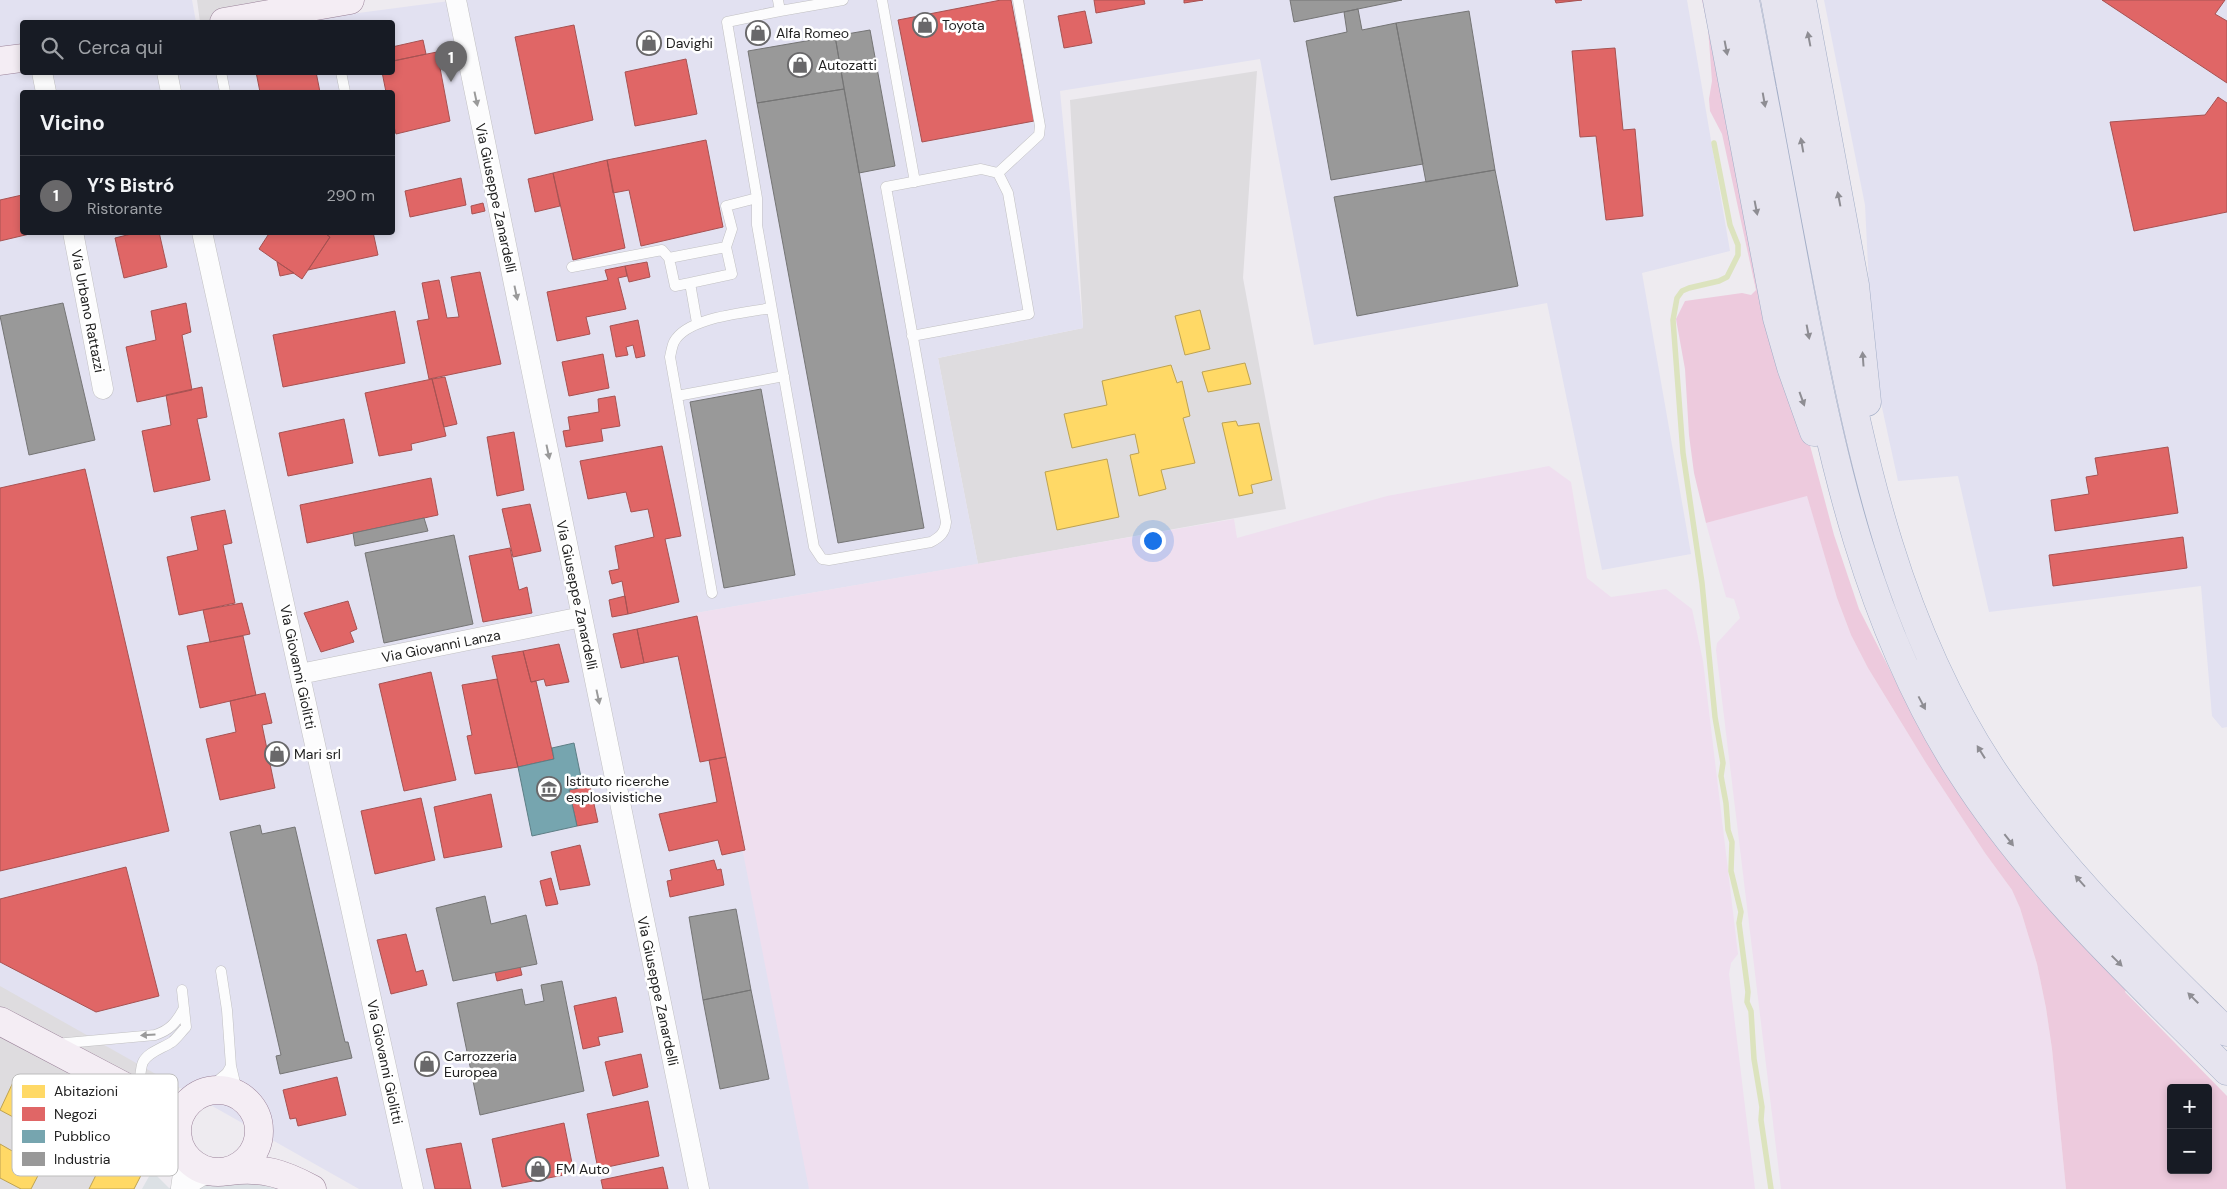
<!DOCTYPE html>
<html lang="it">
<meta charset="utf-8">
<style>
:root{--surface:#171b24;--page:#20242c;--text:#f1f3f6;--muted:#9ea1a6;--line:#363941;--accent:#69686a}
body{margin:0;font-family:"DM Sans",sans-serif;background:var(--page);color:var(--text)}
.controls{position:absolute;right:15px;bottom:15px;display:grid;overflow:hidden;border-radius:5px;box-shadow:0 2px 8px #0003}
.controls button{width:45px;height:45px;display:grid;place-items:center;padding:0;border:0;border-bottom:1px solid var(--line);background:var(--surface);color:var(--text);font:25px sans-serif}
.you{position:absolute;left:1152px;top:540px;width:18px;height:18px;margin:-12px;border:4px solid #fff;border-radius:50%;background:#1a73e8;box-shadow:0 0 0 8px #1a73e833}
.badge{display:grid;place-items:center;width:32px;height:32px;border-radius:50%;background:var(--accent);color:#fff;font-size:16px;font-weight:700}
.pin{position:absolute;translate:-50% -41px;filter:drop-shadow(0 1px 2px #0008)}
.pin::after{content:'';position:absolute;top:26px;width:18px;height:15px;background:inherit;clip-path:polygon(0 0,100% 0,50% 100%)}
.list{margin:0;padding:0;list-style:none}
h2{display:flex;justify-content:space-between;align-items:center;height:65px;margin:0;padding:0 20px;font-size:21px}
h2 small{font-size:16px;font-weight:400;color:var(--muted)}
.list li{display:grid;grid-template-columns:32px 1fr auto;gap:15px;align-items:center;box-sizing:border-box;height:80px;padding:0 20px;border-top:1px solid var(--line)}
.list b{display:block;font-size:19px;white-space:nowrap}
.list p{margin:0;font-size:16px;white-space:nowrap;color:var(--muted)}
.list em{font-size:16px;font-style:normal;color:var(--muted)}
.icon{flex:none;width:28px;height:28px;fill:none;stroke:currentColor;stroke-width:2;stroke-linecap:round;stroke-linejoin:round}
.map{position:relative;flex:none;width:2227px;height:1189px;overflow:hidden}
.search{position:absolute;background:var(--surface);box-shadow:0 2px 8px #0003;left:20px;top:20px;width:375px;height:55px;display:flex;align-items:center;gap:12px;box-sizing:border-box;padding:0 18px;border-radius:5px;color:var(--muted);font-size:19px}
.panel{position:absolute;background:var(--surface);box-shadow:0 2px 8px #0003;left:20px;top:90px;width:375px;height:145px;border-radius:5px}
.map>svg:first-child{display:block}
.residential{fill:#dedcdf}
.commercial{fill:#e2e1f1;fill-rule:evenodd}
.industrial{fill:#dce1e5}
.farmland{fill:#efdfef}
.grass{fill:#edcadd;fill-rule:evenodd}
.homes{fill:#ffd966;stroke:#bda252}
.shops{fill:#e06666;stroke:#a75252}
.public{fill:#76a5af;stroke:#5d7e85}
.industry{fill:#999;stroke:#757575}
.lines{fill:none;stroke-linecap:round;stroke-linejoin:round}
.stream{stroke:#dce3be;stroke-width:5.5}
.service-casing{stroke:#c1c0c2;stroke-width:11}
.minor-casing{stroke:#c1c0c2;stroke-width:21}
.secondary-casing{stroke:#9a8299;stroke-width:29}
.trunk-casing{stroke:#a2adc6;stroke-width:29}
.service{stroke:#fcfcfd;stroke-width:10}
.minor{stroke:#fcfcfd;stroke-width:20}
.secondary{stroke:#f4edf4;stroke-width:28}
.trunk{stroke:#e6e4ef;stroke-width:28}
.oneway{fill:#8e8d93}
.oneway2{fill:#9a9a9a}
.labels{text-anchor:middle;stroke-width:5;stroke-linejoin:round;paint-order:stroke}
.poi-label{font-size:14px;fill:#222;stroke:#fff;text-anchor:start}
.street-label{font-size:14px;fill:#222;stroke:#fff}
.key{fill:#fff;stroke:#bdbdbd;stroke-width:1}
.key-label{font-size:14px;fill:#222}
</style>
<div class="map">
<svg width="2227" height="1189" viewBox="0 0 2227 1189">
<rect width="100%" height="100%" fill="#eeebf0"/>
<path class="residential" d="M 197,0 L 366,0 L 233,22 L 200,22 Z
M 1257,71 L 1243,278 L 1286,509 L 978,564 L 938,358 L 1083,328 L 1070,100 Z
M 0,983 L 184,1078 L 132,1189 L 0,1189 Z"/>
<path class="commercial" d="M 0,0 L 192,0 L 196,22 L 22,22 L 22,72 L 392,72 L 392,22 L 290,22 L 457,0 L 1687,0 L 1730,251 L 1642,273 L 1691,554 L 1602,570 L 1547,303 L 1314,345 L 1260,59 L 1060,91 L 1083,328 L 938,358 L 978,564 L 696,613 L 823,1189 L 359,1189 L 0,986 ZM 22,92 L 392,92 L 392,232 L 22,232 Z
M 1824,0 L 2227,0 L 2227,727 L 2222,728 L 2212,716 L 2201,586 L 1989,612 L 1958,476 L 1898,481 L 1873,366 L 1865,205 Z"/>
<path class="industrial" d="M 152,1171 L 169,1188 L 263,1177 L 286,1189 L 142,1189 Z"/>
<path class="farmland" d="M 1549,466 L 1571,482 L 1587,578 L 1611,597 L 1666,589 L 1692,609 L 1703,661 L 1738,954 L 1731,963 L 1729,974 L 1755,1189 L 809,1189 L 696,613 L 1234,519 L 1237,538 L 1387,496 Z
M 1807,495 L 1837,598 L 1851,635 L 1868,668 L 1926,763 L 1985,853 L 2012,890 L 2020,908 L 2037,964 L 2046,1008 L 2052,1049 L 2066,1189 L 1781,1189 L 1716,650 L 1717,643 L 1740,618 L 1734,599 L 1726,597 L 1706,523 Z"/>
<path class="grass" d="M 1702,0 L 1709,0 L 1808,438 L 1834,535 L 1859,609 L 1924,737 L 1976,819 L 2034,893 L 2126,990 L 2125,992 L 2227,1096 L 2227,1189 L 2066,1189 L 2052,1049 L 2046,1008 L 2037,964 L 2020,908 L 2012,890 L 1985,853 L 1926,763 L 1868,668 L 1851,635 L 1837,598 L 1807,496 L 1706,523 L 1694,473 L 1689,435 L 1685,369 L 1676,319 L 1685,301 L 1742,293 L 1751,295 L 1756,290 L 1722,134 L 1710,111 L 1709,99 L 1712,81 L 1708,28 ZM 2171,1088 L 2208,1088 L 2208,1170 L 2171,1170 Z"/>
<path class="homes" d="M 1200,310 L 1210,349 L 1185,355 L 1175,316 Z
M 1245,363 L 1251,384 L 1208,392 L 1202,372 Z
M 1171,365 L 1177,383 L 1182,381 L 1190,416 L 1183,418 L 1195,463 L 1161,470 L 1166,489 L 1139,496 L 1130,455 L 1139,453 L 1135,434 L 1072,448 L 1064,414 L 1107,405 L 1102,381 Z
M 1236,421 L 1238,426 L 1259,423 L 1272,480 L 1251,485 L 1253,493 L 1239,496 L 1222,423 Z
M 1107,459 L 1119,517 L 1057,530 L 1045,472 Z
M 15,1078 L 73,1108 L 31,1189 L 21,1189 L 0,1178 L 0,1144 L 14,1152 L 28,1125 L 0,1110 Z
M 119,1129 L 155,1148 L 134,1189 L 89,1189 Z"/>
<path class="shops" d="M 1001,0 L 1011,0 L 1034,121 L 922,142 L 898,20 Z
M 1094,0 L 1144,0 L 1145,4 L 1096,13 Z
M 1184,0 L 1203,0 L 1184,3 Z
M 1555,0 L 1582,0 L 1556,3 Z
M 2102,0 L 2225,0 L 2215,14 L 2227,21 L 2227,83 Z
M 1085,11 L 1092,43 L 1064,48 L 1058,16 Z
M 574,25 L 593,120 L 535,134 L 515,37 Z
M 423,40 L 426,54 L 394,61 L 392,47 Z
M 1615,48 L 1623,130 L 1635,129 L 1643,216 L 1606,220 L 1596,136 L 1580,137 L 1572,51 Z
M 437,52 L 450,121 L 396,134 L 392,119 L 392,92 L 386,92 L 382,72 L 392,72 L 392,61 Z
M 686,59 L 697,114 L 635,126 L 625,72 Z
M 256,72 L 316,72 L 320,92 L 260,92 Z
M 2218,97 L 2227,103 L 2227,212 L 2134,231 L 2110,122 L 2205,115 Z
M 706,140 L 723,227 L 641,246 L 629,190 L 613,193 L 607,160 Z
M 607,160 L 625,248 L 573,260 L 553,173 Z
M 553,173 L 560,206 L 535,212 L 528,179 Z
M 461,178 L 466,205 L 410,217 L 405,191 Z
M 22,195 L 22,232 L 38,232 L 0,241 L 0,200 Z
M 483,203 L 485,211 L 472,214 L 471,206 Z
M 139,232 L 159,232 L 167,267 L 124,278 L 115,238 Z
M 270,232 L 323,232 L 330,237 L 302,279 L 259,249 Z
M 323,232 L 373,232 L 378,255 L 308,270 L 330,237 Z
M 277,262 L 294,273 L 280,276 Z
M 647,262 L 650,277 L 629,282 L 625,266 Z
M 625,266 L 627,276 L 618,278 L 626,309 L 586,317 L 590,334 L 557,341 L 547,292 L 608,280 L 605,270 Z
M 480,272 L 501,364 L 429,379 L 417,321 L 429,319 L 422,283 L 439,280 L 447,318 L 459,317 L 451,277 Z
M 186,303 L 191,332 L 182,335 L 192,390 L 137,402 L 126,347 L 156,340 L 151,311 Z
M 395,311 L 405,363 L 283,387 L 273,335 Z
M 638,320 L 645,356 L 636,358 L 633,345 L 626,347 L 628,355 L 616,357 L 610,326 Z
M 603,354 L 609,388 L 569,396 L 562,362 Z
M 445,377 L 457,424 L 444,427 L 432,379 Z
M 432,379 L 446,436 L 411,444 L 412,450 L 379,456 L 365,393 Z
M 202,387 L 207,417 L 197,419 L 210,480 L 154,492 L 142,431 L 171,425 L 166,395 Z
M 615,396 L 620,426 L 601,429 L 603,441 L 566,447 L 563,431 L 570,430 L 568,417 L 599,412 L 598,399 Z
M 344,419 L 353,463 L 288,476 L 279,433 Z
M 514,432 L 524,490 L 497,496 L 487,437 Z
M 662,446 L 681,536 L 665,539 L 679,602 L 628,614 L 622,581 L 612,584 L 609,571 L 619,569 L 615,546 L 654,537 L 648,509 L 631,512 L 626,492 L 588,499 L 580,461 Z
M 2168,447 L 2178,513 L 2055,531 L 2051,500 L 2089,494 L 2086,477 L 2098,475 L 2095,458 Z
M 85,469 L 169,831 L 0,871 L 0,488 Z
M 431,478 L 438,515 L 307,543 L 300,505 Z
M 530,504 L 541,551 L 513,557 L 502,509 Z
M 225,510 L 232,543 L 223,545 L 235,603 L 179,615 L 167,557 L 198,550 L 191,517 Z
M 2183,537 L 2187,568 L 2053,586 L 2049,555 Z
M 510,548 L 519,590 L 527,587 L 532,613 L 483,622 L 469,556 Z
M 625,596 L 628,614 L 612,617 L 609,600 Z
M 348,601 L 357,629 L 350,632 L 354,642 L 321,652 L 304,613 Z
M 242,603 L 250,634 L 210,642 L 203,610 Z
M 697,616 L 726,757 L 700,762 L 678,656 L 644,663 L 637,629 Z
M 637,629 L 644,663 L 621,668 L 613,634 Z
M 243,636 L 256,695 L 200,708 L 187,646 Z
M 559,644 L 569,682 L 546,686 L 544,679 L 531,682 L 523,651 Z
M 523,651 L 531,682 L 536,681 L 554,759 L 518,767 L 492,656 Z
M 431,672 L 456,780 L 404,791 L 379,684 Z
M 497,679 L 518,767 L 475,774 L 467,736 L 472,735 L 462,685 Z
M 265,693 L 272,723 L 262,725 L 275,788 L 220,800 L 206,739 L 236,732 L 230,701 Z
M 726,757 L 745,850 L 722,855 L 718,840 L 669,851 L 659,814 L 717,802 L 709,760 Z
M 590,786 L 598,822 L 577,826 L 569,790 Z
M 491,794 L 502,847 L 444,858 L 434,807 Z
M 421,798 L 435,860 L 375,874 L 361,811 Z
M 580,845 L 590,885 L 560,890 L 551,852 Z
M 714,860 L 717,870 L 721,869 L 724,885 L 670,897 L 667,881 L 672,880 L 670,870 Z
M 126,867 L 159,996 L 96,1012 L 0,962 L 0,899 Z
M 551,878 L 558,904 L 546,906 L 540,881 Z
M 406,934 L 416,972 L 423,970 L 427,985 L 391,994 L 377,940 Z
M 520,967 L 522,975 L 497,981 L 495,972 Z
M 616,997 L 623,1032 L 598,1037 L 600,1045 L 583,1049 L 574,1006 Z
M 641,1054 L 648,1087 L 613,1096 L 605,1062 Z
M 337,1077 L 346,1115 L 298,1126 L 296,1118 L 290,1119 L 283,1090 Z
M 648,1101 L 659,1156 L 598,1169 L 587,1114 Z
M 564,1123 L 574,1173 L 502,1187 L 492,1139 Z
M 461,1143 L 471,1189 L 435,1189 L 426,1149 Z
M 663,1167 L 668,1189 L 603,1189 L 601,1180 Z"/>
<path class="public" d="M 574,743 L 583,787 L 569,790 L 577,826 L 532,836 L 518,767 L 554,759 L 552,748 Z"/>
<path class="industry" d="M 1290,0 L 1402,0 L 1294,22 Z
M 1358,9 L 1362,30 L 1396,23 L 1423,164 L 1331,180 L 1306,41 L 1347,32 L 1344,12 Z
M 1469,11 L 1495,170 L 1426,182 L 1396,23 Z
M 870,30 L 895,166 L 859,173 L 835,36 Z
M 835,36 L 844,89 L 757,103 L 748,51 Z
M 844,89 L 924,528 L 838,543 L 757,103 Z
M 1495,170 L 1518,286 L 1357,316 L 1334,197 Z
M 63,303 L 95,440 L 29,455 L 0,316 Z
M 761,389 L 795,575 L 724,588 L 690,402 Z
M 424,518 L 428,531 L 355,546 L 353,533 Z
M 454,535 L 473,624 L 384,643 L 365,553 Z
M 260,825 L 262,834 L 295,827 L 345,1042 L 348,1042 L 352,1058 L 280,1074 L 276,1056 L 281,1055 L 230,832 Z
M 485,896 L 491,924 L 526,915 L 537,964 L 453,981 L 436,908 Z
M 736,909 L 751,990 L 703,1000 L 689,917 Z
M 562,981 L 584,1091 L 480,1115 L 457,1003 L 522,989 L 525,1005 L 544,1001 L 541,985 Z
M 751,990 L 769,1079 L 720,1089 L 703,1000 Z"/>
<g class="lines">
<path class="stream" d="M 1714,143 L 1730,225 L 1738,245 L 1738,255 L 1727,277 L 1719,281 L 1689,288 L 1682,291 L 1677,298 L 1673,320 L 1683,453 L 1702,583 L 1715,717 L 1723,763 L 1721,776 L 1726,803 L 1728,830 L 1732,842 L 1731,871 L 1741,912 L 1739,923 L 1748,992 L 1747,1002 L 1751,1011 L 1754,1059 L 1762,1107 L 1761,1120 L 1771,1189"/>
<defs>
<path id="service" d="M 778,0 L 780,11 L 843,0
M 882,0 L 915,182
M 780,11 L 727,22 L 757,198 L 757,225 L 814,547 L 822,559 L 829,560 L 931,542 C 940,537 945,533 946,522 L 886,187 L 981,169 L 998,173 L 1008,193 L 1029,314 L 912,336
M 221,72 L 225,92
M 341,72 L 345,92
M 998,173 L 1039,135 L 1040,126 L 1018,0
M 726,247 L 732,229 L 726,206 L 757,198
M 669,258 L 675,286 L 690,283
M 572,267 L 662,250 L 669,258 L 726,247 L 732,274 L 690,283 L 697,323
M 677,396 L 784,376
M 712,593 L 670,357 C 671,353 672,346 674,342 C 687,317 745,313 771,308
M 221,971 L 227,1010 L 231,1066
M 55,1044 L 155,1035 C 170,1030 176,1023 184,1008
M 138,1093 C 140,1084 140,1068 143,1062 C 148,1052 163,1048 172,1042 C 177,1038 181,1032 186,1027 L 182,990
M 202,1094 L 227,1073 L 231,1066 L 236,1087 L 241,1097"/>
<path id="minor" d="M 456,0 L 699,1189
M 42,72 L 46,92
M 167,72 L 171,92
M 73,232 L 103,389
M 202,232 L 413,1189
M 300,674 L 582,617
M 181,1188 L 184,1167 L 182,1152
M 181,1189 L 201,1176 L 216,1173"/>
<path id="secondary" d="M 224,22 L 350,0
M 0,61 L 22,58
M 0,1021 L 150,1100 L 168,1120 L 178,1139
M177 1131a41 41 0 1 1 82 0a41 41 0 1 1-82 0Z
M 229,1171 C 263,1167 282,1173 312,1189"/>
<path id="trunk" d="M 1717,0 L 1777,318 L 1791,367 L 1814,432
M 1745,0 C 1764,97 1782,195 1800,292 C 1832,460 1868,627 1961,772 C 2033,885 2133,977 2227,1071
M 1775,0 C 1794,101 1812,202 1832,303 C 1864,467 1898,626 1991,768 C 2056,867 2143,949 2227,1032
M 1802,0 L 1855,285 L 1867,402"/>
</defs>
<use href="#service" class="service-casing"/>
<use href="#minor" class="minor-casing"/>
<use href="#secondary" class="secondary-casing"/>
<use href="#trunk" class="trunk-casing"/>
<use href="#service" class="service"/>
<use href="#minor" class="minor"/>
<use href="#secondary" class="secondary"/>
<use href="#trunk" class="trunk"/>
</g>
<defs><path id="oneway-solid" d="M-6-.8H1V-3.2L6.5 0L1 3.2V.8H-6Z" transform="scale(1.25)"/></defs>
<g class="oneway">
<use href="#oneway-solid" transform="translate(1809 39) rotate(-101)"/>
<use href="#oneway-solid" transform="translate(1726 48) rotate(79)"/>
<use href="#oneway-solid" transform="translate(1764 100) rotate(80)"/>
<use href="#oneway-solid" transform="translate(1802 145) rotate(-100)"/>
<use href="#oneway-solid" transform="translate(1839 199) rotate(-101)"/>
<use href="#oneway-solid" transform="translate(1756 208) rotate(79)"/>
<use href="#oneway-solid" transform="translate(1808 332) rotate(79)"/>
<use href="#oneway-solid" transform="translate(1863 359) rotate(-94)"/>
<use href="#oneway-solid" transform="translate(1802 399) rotate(70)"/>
<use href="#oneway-solid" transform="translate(1922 703) rotate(62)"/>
<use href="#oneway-solid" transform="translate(1981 752) rotate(-122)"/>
<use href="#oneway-solid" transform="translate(2009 840) rotate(52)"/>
<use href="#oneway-solid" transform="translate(2080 881) rotate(-132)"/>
<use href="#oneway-solid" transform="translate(2117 961) rotate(45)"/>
<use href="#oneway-solid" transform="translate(2193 998) rotate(-135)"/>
</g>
<g class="oneway2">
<use href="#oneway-solid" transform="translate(476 99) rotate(78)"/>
<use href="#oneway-solid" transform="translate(516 293) rotate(78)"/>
<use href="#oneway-solid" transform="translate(548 452) rotate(78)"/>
<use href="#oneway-solid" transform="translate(598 697) rotate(78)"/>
<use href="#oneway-solid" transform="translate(148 1035) rotate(176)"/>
</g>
<defs>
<symbol id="shop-ring" viewBox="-11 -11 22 22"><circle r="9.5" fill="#fff" stroke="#69686a" stroke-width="1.5"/><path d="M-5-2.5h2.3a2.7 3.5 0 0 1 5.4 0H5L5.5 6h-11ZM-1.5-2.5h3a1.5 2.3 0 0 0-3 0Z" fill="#69686a"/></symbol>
<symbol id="museum-ring" viewBox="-11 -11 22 22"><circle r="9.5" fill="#fff" stroke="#69686a" stroke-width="1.5"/><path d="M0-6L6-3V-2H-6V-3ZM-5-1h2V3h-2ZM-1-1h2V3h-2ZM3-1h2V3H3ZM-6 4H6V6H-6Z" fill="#69686a"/></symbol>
</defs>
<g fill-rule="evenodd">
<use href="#shop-ring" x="911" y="11" width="28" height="28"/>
<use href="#shop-ring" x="744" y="19" width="28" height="28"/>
<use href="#shop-ring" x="635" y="29" width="28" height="28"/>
<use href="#shop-ring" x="786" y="51" width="28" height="28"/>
<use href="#shop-ring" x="263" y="740" width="28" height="28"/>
<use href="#museum-ring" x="535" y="775" width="28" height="28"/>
<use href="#shop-ring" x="413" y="1050" width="28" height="28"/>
<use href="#shop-ring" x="524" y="1155" width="28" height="28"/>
</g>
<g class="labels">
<g class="poi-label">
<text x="942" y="30">Toyota</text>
<text x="776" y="38">Alfa Romeo</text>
<text x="666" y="48">Davighi</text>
<text x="818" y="70">Autozatti</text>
<text x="294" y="759">Mari srl</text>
<text x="566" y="786">Istituto ricerche<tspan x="566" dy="16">esplosivistiche</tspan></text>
<text x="444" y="1061">Carrozzeria<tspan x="444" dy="16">Europea</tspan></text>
<text x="556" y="1174">FM Auto</text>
</g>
<g class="street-label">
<text transform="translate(496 198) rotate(78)" y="5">Via Giuseppe Zanardelli</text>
<text transform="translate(88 311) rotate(79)" y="5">Via Urbano Rattazzi</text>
<text transform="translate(577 595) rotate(78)" y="5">Via Giuseppe Zanardelli</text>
<text transform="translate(441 646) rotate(-11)" y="5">Via Giovanni Lanza</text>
<text transform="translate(298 667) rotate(78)" y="5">Via Giovanni Giolitti</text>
<text transform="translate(658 991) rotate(78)" y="5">Via Giuseppe Zanardelli</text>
<text transform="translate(385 1062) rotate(78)" y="5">Via Giovanni Giolitti</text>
</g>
</g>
<rect x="12" y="1074" width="166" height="102" rx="8" class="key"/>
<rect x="22" y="1085" width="23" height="13" fill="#ffd966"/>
<rect x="22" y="1107" width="23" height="14" fill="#e06666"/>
<rect x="22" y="1130" width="23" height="13" fill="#76a5af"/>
<rect x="22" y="1152" width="23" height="14" fill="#999"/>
<g class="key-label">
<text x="54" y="1096">Abitazioni</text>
<text x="54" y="1119">Negozi</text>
<text x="54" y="1141">Pubblico</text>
<text x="54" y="1164">Industria</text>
</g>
</svg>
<div class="controls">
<button>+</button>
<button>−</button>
</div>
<div class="you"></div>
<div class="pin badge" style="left:451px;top:82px">1</div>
<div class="search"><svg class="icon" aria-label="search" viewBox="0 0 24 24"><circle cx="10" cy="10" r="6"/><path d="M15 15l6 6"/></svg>Cerca qui</div>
<section class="panel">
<h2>Vicino<small></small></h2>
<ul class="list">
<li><span class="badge">1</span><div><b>Y’S Bistró</b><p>Ristorante</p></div><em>290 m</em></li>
</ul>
</section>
</div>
